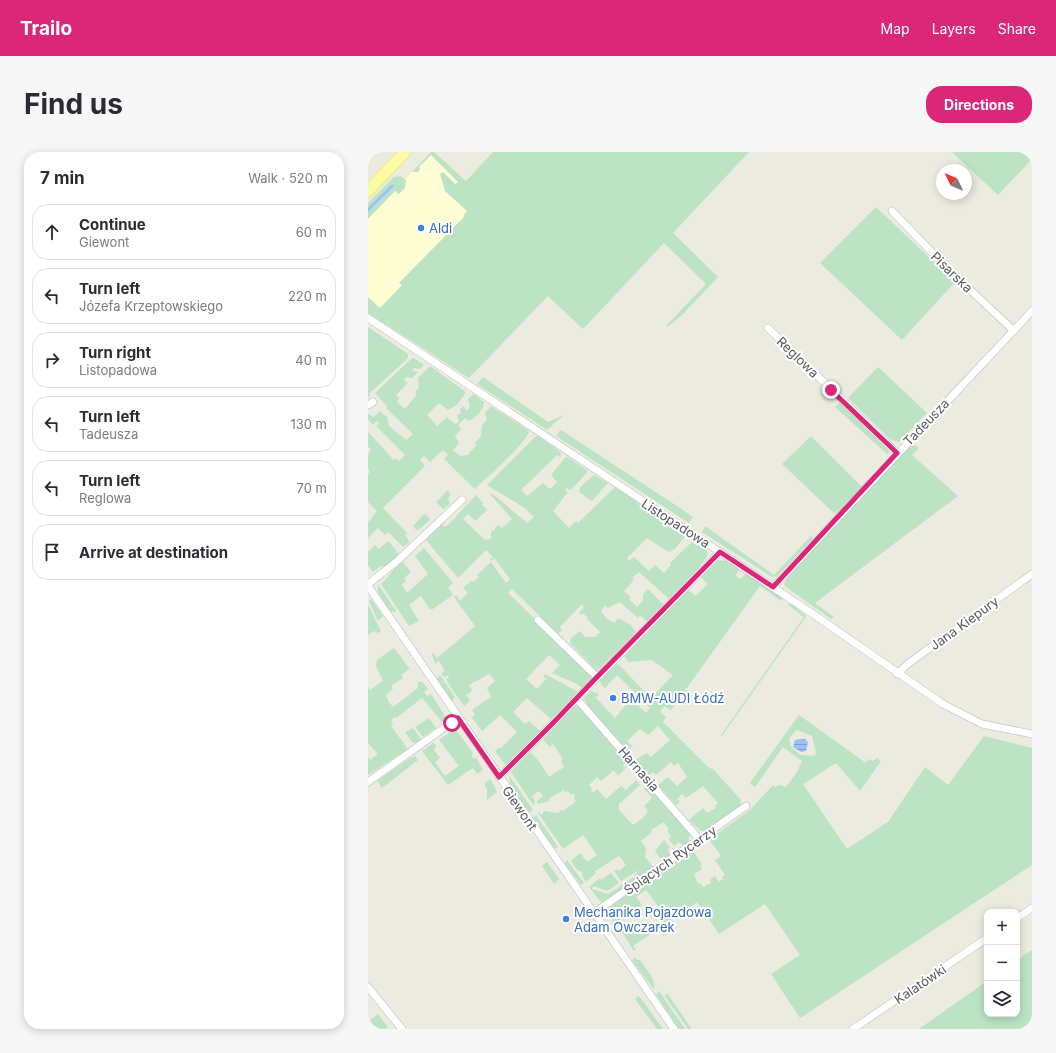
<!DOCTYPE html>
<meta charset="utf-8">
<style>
:root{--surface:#fff;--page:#f7f7f7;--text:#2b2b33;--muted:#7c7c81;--line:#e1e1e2;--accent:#db2777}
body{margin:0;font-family:Inter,sans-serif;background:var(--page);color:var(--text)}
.controls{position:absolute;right:12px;bottom:12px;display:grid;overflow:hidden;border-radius:8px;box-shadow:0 2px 10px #0003}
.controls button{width:36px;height:36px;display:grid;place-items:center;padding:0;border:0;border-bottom:1px solid var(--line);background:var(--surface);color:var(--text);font:20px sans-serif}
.compass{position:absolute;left:568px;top:12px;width:36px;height:36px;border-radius:50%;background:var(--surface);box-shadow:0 2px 10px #0003;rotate:314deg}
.stop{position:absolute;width:12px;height:12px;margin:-9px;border:3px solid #db2777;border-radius:50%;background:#fff}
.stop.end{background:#db2777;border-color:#fff;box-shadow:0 1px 4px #0008}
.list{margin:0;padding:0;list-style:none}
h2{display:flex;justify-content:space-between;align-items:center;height:52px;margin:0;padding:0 16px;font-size:17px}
h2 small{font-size:13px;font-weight:400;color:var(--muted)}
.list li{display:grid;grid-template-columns:26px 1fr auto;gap:12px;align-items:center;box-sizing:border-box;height:56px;margin:0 8px 8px;padding:0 8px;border:1px solid var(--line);border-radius:16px}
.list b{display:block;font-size:15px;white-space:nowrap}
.list p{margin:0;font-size:13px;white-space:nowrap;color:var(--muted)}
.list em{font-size:13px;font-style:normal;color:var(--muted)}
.icon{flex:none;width:22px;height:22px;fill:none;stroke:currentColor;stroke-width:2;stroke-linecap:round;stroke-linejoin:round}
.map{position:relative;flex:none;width:664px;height:877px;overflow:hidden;border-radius:16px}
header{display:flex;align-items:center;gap:24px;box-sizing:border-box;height:56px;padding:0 20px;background:var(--accent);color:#fff}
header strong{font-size:19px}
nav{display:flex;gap:22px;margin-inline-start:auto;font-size:14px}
.intro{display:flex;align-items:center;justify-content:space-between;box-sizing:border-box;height:96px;padding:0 24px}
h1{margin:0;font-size:28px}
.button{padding:10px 18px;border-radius:16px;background:var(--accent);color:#fff;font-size:14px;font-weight:700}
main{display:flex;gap:24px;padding:0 24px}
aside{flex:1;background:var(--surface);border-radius:16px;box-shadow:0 2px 10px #0003}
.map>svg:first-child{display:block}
.commercial{fill:#fdfcd3}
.grass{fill:#bce3c4;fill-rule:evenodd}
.water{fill:url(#water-rules)}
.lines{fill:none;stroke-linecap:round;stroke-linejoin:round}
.stream{stroke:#9ebffd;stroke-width:3}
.street-casing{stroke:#babbc1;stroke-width:8}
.primary-casing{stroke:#eee456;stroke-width:12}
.street{stroke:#fff;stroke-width:7}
.primary{stroke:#f8fda3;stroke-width:11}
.route{stroke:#db2777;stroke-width:5}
.shop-dot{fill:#3f7fe0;stroke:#fff;stroke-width:1.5}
.labels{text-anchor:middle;stroke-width:4;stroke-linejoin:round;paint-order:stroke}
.shop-label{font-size:13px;fill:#366cbe;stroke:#fff;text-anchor:start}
.street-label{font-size:13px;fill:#585a60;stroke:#fff}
</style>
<header>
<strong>Trailo</strong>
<nav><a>Map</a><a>Layers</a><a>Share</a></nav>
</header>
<div class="intro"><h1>Find us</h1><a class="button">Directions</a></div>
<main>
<aside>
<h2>7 min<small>Walk · 520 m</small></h2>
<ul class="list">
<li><svg class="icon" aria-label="ahead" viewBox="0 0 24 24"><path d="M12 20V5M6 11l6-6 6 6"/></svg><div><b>Continue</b><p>Giewont</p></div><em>60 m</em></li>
<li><svg class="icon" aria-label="left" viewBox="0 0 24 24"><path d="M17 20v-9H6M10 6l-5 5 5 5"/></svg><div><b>Turn left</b><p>Józefa Krzeptowskiego</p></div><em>220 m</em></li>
<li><svg class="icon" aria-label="right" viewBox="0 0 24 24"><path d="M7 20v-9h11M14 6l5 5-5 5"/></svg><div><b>Turn right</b><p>Listopadowa</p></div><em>40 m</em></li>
<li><svg class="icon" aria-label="left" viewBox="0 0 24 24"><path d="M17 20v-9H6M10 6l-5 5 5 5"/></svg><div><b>Turn left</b><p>Tadeusza</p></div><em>130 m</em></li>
<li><svg class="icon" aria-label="left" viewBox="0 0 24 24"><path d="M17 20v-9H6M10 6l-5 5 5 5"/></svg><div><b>Turn left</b><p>Reglowa</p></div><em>70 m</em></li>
<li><svg class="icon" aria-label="arrive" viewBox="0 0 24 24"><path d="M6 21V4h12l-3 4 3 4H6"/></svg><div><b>Arrive at destination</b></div></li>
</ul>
</aside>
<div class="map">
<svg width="664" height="877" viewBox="0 0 664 877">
<defs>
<pattern id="water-rules" width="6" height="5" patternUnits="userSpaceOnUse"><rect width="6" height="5" fill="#9ebffd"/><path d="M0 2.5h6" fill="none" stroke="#849ed0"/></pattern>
</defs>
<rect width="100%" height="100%" fill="#ebebdf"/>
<path class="commercial" d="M 63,0 L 117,51 L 10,160 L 0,153 L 0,65 Z"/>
<path class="grass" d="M 63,0 L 66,0 L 98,29 L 125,0 L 381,0 L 305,81 L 350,125 L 313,164 L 299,175 L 298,174 L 338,132 L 296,91 L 215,177 L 180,144 L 101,226 L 0,161 L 0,145 L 12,156 L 34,133 L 31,131 L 96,65 L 95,64 L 99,59 L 77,39 L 72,22 L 75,20 L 87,32 L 90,30 L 63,3 L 51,15 L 52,17 L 50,20 L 44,20 Z
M 584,0 L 664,0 L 664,7 L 630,43 Z
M 33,24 L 38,28 L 37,36 L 31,42 L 27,39 L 0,67 L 0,51 L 26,25 Z
M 508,55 L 587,130 L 534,188 L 452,111 Z
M 0,175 L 40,202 L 40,206 L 2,241 L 0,247 Z
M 46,206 L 56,213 L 52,217 L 46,216 L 44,218 L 50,220 L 44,226 L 38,225 L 36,228 L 40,231 L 28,243 L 31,246 L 29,250 L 37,257 L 49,242 L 47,240 L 51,235 L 50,226 L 62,214 L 98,240 L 89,253 L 80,258 L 71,251 L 59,263 L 69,274 L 79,265 L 87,272 L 91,270 L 89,263 L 93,261 L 92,258 L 95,254 L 99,259 L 102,254 L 100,247 L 106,242 L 116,250 C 116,258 107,266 101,269 L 97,266 L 90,273 L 93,277 L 87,284 L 91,291 L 85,298 L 93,304 L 100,303 L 108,293 L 107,291 L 113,284 L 114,273 L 119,268 L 117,261 L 123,254 L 161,279 C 160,290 117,327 107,337 L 76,307 L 80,303 L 75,298 L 62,310 L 56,304 L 52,308 L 57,314 L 15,356 L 39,381 L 37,383 L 42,390 L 35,395 L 20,380 L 17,383 L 10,376 L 0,386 L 0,371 L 9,359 L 0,350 L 0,322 L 2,320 L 0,316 L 0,302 L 3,298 L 0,294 L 0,280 L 26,308 L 28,306 L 31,309 L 37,303 L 8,274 L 11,272 L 9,269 L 5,273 L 0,267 L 0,262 L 6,265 L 12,259 L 19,265 L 21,274 L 38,288 L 45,282 L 18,256 L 19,254 L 7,241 L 43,207 Z
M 510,215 L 559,261 L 531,290 L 522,287 L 480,246 Z
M 115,225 L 180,270 L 196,263 L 179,278 L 109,232 Z
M 473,249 L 519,295 L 521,300 L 520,303 L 467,255 Z
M 193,278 L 312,356 L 325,365 L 321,371 L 188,284 Z
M 170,284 L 192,300 L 193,304 L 192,305 L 189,303 L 153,338 L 159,344 L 175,331 L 182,337 L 189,330 L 183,323 L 197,306 L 200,305 L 220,319 L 205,336 L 203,338 L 198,336 L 197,339 L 200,340 L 185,359 L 201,376 L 208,369 L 210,371 L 247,335 L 318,383 L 307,397 L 301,400 L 279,386 L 259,406 L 261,409 L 266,405 L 281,419 L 287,413 L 296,421 L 303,413 L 302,411 L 326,388 L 338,396 L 340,403 L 329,418 L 301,447 L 271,420 L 264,426 L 266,428 L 256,439 L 263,445 L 261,447 L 269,455 L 275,449 L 275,442 L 280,437 L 296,453 L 279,470 L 272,463 L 270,466 L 252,450 L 240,456 L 237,454 L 233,459 L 239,467 L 246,471 L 250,466 L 263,473 L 268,480 L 229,519 L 202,491 L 203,486 L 212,479 L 217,485 L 227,485 L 232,480 L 219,467 L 220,466 L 215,461 L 213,463 L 211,461 L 216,455 L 214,452 L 192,475 L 194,478 L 190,482 L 144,437 L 140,441 L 222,520 L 223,526 L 214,536 L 209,532 L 184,521 L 192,513 L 181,503 L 158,527 L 169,537 L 178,527 L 175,524 L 177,522 L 210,540 L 184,568 L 159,546 L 145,560 L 157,572 L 161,569 L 172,579 L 138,613 L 127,599 L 130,596 L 133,596 L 149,580 L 132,563 L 114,579 L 104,566 L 107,562 L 104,558 L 123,545 L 119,536 L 127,529 L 121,522 L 101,533 L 104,539 L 98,543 L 102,549 L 96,554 L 78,528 L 81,525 L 80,523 L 77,525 L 73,522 L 77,519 L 71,509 L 67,512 L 64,502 L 65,501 L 69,506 L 107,474 L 86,445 L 88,443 L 92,449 L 100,441 L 95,436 L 103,429 L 105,430 L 111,425 L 109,423 L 123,410 L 138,431 L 142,427 L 126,406 L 123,409 L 122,407 L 125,405 L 118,398 L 90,426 L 58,388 L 73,372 L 77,375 L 79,374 L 108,343 L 115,351 L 114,353 L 119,358 L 107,369 L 100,362 L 95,367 L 117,388 L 123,387 L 123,381 L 125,378 L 128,379 L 126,377 L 130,373 L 134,376 L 144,367 L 121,341 L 126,343 L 159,371 L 166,365 L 157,356 L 119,333 L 167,285 Z
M 443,284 L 494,335 L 467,362 L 414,312 Z
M 547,293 L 551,296 L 544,303 L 590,344 L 447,451 L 466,465 L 463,467 L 418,435 L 416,433 L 418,427 L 434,408 L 541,295 Z
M 226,323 L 240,331 L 224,349 L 211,340 L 212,335 Z
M 80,338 L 83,343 L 80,346 L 82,352 L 75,357 L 68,350 Z
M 56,362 L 60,364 L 62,368 L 49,379 L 45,374 Z
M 337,374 L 406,423 L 443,384 L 445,386 L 409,424 L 404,425 L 334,380 Z
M 20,389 L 31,402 L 17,414 L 13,414 L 5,420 L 0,413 L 0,400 L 7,393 L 11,397 Z
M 56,396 L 85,431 L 80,435 L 85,443 L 65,457 L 62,457 L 53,444 L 41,453 L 51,469 L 41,474 L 13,432 C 21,425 26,415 35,410 L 43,420 L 36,426 L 38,429 L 34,433 L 39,441 L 60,422 L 47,404 Z
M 350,408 L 359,409 L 372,417 L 367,424 L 373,427 L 377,422 L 381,422 L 415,446 L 413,449 L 392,434 L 303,558 L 296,554 L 292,560 L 298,565 L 295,570 L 342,617 L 344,616 L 373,648 L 372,650 L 375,653 L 338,679 L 333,679 L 321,668 L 335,656 L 339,661 L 348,656 L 347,654 L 350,651 L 335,634 L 318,646 L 314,642 L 309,647 L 312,650 L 308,653 L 290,633 L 300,625 L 309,634 L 319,625 L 310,611 L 306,614 L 303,610 L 288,623 L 285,620 L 281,623 L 286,631 L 265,609 L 279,601 L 283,605 L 302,588 L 290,574 L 280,583 L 272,577 L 259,589 L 265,595 L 258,598 L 219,552 L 216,546 L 223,539 L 231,542 L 228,546 L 247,566 L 263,547 L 278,561 L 282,556 L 249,523 L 237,536 L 233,532 L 232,528 L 247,512 L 251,513 L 283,546 L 305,523 L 284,508 L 260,510 L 256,503 L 318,440 L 322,439 L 327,444 L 340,432 L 333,425 Z
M 10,432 L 28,459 L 28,460 L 22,459 L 10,440 Z
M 3,447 L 15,464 L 10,469 L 1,449 Z
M 422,451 L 438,464 L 437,466 L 354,584 L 353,583 L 436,465 L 420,453 Z
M 0,453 L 13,479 L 10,481 L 6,479 L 0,483 Z
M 26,496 L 45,521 L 41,517 L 33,523 L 35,526 L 23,534 L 25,537 L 18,543 L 20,549 L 25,555 L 50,536 L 50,530 L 54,530 L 60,537 L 56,540 L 59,544 L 63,542 L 79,567 L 74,570 L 54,546 L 28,566 L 27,565 L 23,568 L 25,572 L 23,574 L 40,597 L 0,623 L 0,605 L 2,608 L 10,602 L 0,591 L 0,535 L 2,538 L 15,529 L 8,514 L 9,508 Z
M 72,523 L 87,545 L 84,549 L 69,527 Z
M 211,554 L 259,609 L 255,613 L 258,616 L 250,624 L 246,618 L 233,629 L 229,625 L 221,633 L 224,637 L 223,639 L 225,641 L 229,637 L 238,647 L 253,634 L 258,638 L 268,628 L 272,633 L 251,652 L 251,658 L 265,673 L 275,666 L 280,659 L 276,654 L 284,646 L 276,637 L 281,633 L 322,682 L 320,690 L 316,694 L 311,690 L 306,694 L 301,687 L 303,684 L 299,679 L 301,678 L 296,670 L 283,678 L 284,680 L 273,689 L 278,696 L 277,705 L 286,716 L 234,750 L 231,748 L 221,735 L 232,726 L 233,728 L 243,721 L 251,731 L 239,739 L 226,734 L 224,737 L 240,742 C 248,736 265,728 271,718 L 253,729 L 246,719 L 249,717 L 251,719 L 258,713 L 251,704 L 227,719 L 228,721 L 218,730 L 214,724 L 215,722 L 213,719 L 210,719 L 203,709 L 212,701 L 219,710 L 229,703 L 215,683 L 195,697 L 170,661 L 171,660 L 174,663 L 176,659 L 191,661 L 192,658 L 194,659 L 205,652 L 208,649 L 206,646 L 207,642 L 202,642 L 200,639 L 197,641 L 196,638 L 181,646 L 182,649 L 170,652 L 169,649 L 175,644 L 171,639 L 164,644 L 167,649 L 166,651 L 166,654 L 143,620 L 162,600 L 170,608 L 181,625 L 196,615 L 193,609 L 195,607 L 185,592 L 182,595 L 175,588 L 205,555 Z
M 431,563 L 498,611 L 501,607 L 505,609 L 509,606 L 513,609 L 492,639 L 468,611 L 435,632 L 479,697 L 520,670 L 557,615 L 580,633 L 616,584 L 664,596 L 664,713 L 432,866 L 403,822 L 432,803 L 397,752 L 351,782 L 329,750 L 265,794 L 268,797 L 266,799 L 252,777 L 266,771 L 274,783 L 298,765 L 278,738 L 268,745 L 274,753 L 247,771 L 239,760 L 239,757 L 324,698 L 334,712 L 332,714 L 334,717 L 326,722 L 330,732 L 332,731 L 335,735 L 343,731 L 342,728 L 347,724 L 351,730 L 355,727 L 354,725 L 357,723 L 347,708 L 353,704 L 341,687 L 382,658 L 405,633 L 407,635 L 412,633 L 418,635 L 429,620 L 434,609 L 415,595 L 387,635 L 382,631 ZM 429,578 L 444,584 L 448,601 L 446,604 L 433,603 L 430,601 L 423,595 L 421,586 Z
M 61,566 L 68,576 L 55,585 L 47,575 Z
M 45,576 L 53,587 L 47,591 L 44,590 L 37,580 Z
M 88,578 L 105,601 L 103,603 L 106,607 L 108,605 L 115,618 L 109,622 L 105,616 L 80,633 L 54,599 L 66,590 L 68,594 L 66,598 L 72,606 L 67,610 L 77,624 L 91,614 L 71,588 L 84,579 Z
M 47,604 L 50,608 L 14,636 L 9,629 L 39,608 Z
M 141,623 L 165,658 L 162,660 L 160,660 L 142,633 Z
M 121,628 L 123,628 L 129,640 L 119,648 L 119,637 L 116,632 Z
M 168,663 L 190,695 L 186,697 L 165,666 Z
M 296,688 L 302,696 L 300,697 L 302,703 L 294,709 L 287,699 Z
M 199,708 L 216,731 L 213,733 L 197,712 Z
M 179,710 L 191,727 L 186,732 L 174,714 Z
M 664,798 L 664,877 L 551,877 L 619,829 L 619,862 L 649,862 L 649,808 Z
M 267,805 L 269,808 L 272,808 L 284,825 L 287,835 L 285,836 L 264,809 Z
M 291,839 L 317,877 L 311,877 L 288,843 Z
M 299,841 L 323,876 L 323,877 L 320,877 L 297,844 Z
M 270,844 L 272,845 L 295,877 L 289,877 L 267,847 Z
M 10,862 L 20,875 L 18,877 L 0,877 L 0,870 Z"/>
<path class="water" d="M 437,587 L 440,590 L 438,599 L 433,600 L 425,595 L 427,588 Z"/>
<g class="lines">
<path class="stream" d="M 0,58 L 24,34"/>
<defs>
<path id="street" d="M 524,59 L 579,116 L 646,179
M 0,166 L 445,462 L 575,552 L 614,572 L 664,582
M 400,176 L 529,301
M 0,253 L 5,250
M 0,432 L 27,411 L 94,348
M 0,434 L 306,877
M 405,435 L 664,159
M 170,468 L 229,525
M 529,522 L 541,511 L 664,422
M 209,547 L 332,688
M 131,625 L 184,572 L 352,400
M 0,630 L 90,566
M 226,761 L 378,654
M 649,766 L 664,756
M 0,835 L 34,877
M 485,877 L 619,786"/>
<path id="primary" d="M 0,39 L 37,0"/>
</defs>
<use href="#street" class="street-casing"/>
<use href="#primary" class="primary-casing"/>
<use href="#street" class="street"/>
<use href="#primary" class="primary"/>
</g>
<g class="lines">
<path class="route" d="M 84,571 L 90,566 L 131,625 L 184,572 L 229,525 L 352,400 L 405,435 L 529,301 L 463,238"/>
</g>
<g class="shop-dot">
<circle cx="53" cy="76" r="4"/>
<circle cx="245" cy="546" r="4"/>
<circle cx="198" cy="767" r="4"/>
</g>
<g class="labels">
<g class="shop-label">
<text x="61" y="81">Aldi</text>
<text x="253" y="551">BMW-AUDI Łódź</text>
<text x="206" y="765">Mechanika Pojazdowa<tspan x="206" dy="15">Adam Owczarek</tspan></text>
</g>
<g class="street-label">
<text transform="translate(584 120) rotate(44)" y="5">Pisarska</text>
<text transform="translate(430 205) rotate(44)" y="5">Reglowa</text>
<text transform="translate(558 270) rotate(-46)" y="5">Tadeusza</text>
<text transform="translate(308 371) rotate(33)" y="5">Listopadowa</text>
<text transform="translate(596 471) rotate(-36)" y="5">Jana Kiepury</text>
<text transform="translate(271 617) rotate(49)" y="5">Harnasia</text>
<text transform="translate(152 656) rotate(55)" y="5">Giewont</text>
<text transform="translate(302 708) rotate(-35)" y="5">Śpiących Rycerzy</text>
<text transform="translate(552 832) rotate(-34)" y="5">Kalatówki</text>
</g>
</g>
</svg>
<div class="controls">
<button>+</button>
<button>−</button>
<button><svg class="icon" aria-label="layers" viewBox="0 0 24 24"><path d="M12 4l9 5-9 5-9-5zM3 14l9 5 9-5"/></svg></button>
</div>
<svg class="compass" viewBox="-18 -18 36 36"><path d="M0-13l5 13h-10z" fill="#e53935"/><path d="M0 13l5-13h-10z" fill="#7c7c81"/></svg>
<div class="stop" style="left:84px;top:571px"></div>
<div class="stop end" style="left:463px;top:238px"></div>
</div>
</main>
